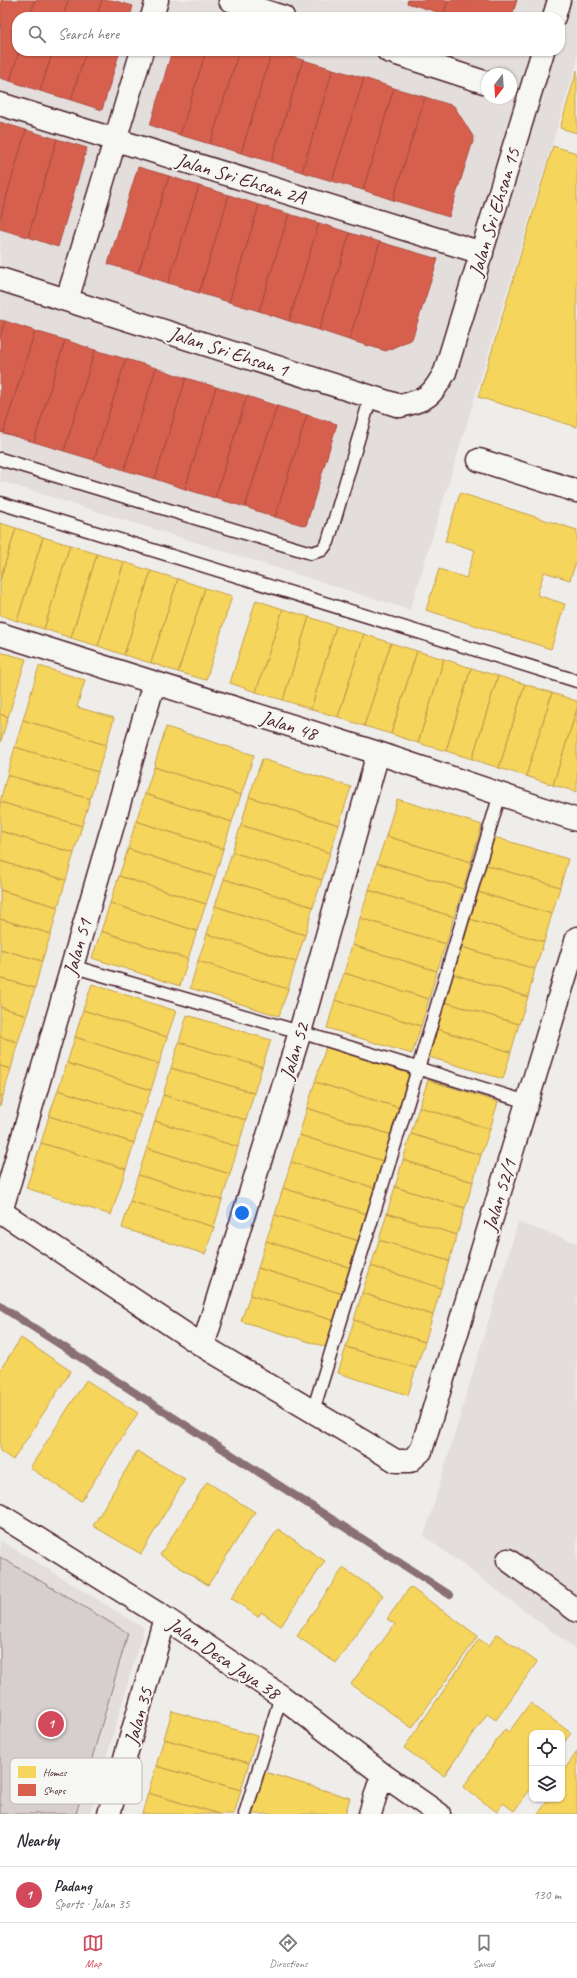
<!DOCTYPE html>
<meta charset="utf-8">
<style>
:root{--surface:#fff;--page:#f7f7f7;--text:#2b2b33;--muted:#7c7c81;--line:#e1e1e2;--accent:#d1495b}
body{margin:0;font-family:Caveat,sans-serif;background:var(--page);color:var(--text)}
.controls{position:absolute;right:12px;bottom:12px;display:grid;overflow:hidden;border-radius:8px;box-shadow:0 1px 3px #0004}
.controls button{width:36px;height:36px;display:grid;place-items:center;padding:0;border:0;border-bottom:1px solid var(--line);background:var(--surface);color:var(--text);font:20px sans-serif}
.compass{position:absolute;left:481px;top:68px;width:36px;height:36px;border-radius:50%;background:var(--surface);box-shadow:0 1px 3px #0004;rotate:197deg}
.you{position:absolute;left:242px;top:1213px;width:14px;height:14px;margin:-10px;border:3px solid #fff;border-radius:50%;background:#1a73e8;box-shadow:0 0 0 6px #1a73e833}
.badge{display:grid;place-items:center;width:26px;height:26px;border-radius:50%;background:var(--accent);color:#fff;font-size:13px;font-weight:700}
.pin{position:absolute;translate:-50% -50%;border:2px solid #fff;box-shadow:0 1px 4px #0006}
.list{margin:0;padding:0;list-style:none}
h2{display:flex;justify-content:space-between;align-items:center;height:52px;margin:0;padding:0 16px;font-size:17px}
h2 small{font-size:13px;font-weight:400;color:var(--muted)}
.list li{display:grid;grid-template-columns:26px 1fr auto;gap:12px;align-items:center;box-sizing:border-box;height:56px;padding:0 16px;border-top:1px solid var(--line)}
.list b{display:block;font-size:15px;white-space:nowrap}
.list p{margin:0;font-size:13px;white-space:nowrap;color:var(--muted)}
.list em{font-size:13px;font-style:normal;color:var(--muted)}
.icon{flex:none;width:22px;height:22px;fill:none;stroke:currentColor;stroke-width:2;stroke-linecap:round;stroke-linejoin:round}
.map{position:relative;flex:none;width:577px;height:1814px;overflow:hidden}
.search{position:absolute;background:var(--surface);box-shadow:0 1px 3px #0004;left:12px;right:12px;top:12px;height:44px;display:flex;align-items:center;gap:10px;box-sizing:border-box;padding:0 14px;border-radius:16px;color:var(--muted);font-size:15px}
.sheet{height:108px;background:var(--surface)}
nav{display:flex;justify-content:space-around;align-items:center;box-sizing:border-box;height:56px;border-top:1px solid var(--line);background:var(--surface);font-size:11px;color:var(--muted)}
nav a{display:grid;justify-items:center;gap:2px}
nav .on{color:var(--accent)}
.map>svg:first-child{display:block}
.built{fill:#e3dedc;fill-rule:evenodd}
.green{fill:#d7cfce;stroke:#90777c}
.homes{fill:#f6d55c;stroke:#c29e4d}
.shops{fill:#d6604d;stroke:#ac4c43}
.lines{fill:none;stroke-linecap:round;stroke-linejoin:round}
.stream{stroke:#8a6f74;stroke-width:8}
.lane-casing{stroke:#4a1f2b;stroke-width:15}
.street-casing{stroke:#4a1f2b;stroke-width:25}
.lane{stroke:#f6f6f2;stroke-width:12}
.street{stroke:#f6f6f2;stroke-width:22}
.labels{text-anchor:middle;stroke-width:4;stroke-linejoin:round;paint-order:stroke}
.street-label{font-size:20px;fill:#4a1f2b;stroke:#f6f6f2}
.key{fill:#f6f6f2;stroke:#c2b6b6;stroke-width:1}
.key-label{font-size:11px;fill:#4a1f2b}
</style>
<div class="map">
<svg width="577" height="1814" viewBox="0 0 577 1814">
<rect width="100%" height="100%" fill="#efedea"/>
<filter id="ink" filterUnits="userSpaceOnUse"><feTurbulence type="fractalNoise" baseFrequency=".025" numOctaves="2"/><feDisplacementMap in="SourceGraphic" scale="8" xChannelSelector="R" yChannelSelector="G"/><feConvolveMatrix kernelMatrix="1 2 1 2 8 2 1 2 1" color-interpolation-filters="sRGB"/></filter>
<g filter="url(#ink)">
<path class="built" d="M 0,0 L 577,0 L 577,63 L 410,610 L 0,481 ZM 17,17 L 560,17 L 560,51 L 17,51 ZM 487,74 L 511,74 L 511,98 L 487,98 Z
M 518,1222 L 577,1243 L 577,1650 L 424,1536 Z
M 0,1540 L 144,1628 L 90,1814 L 0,1814 Z"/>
<path class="green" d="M 0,1557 L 128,1633 L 76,1814 L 0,1814 Z"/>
<path class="homes" d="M 577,70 L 577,133 L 560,128 Z
M 553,146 L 577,153 L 577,427 L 478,397 Z
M 460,493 L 577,530 L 577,559 L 570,580 L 544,572 L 537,595 L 565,604 L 551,649 L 426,610 L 439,569 L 466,578 L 475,550 L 445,541 Z
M 0,523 L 16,528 L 0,580 Z
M 16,528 L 43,537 L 17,621 L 0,615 L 0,580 Z
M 43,537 L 70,545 L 44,629 L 17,621 Z
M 70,545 L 97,554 L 71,638 L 44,629 Z
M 97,554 L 124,562 L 98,646 L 71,638 Z
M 124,562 L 151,571 L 124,655 L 98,646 Z
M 151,571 L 178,579 L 151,663 L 124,655 Z
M 178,579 L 205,588 L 178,672 L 151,663 Z
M 205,588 L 232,596 L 206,680 L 178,672 Z
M 256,600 L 283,609 L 256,692 L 230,683 Z
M 283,609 L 309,617 L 283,700 L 256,692 Z
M 309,617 L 336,626 L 311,709 L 283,700 Z
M 336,626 L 364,634 L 338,717 L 311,709 Z
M 364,634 L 391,643 L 364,726 L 338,717 Z
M 391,643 L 417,651 L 391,734 L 364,726 Z
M 417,651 L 444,659 L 418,743 L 391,734 Z
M 0,652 L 26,659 L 8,717 L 0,714 Z
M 444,659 L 471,668 L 446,751 L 418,743 Z
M 39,666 L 85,680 L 77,707 L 114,718 L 106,745 L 23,720 Z
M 471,668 L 498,676 L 472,759 L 446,751 Z
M 498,676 L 525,684 L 499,768 L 472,759 Z
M 525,684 L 552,693 L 526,776 L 499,768 Z
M 552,693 L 577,701 L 577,709 L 553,785 L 526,776 Z
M 577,709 L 577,792 L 553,785 Z
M 0,714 L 8,717 L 0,744 Z
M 23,720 L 106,745 L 98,772 L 15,747 Z
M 166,727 L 254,755 L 241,795 L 154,767 Z
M 15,747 L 98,772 L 90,799 L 7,775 Z
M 262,759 L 351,787 L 339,825 L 249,797 Z
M 154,767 L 241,795 L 232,822 L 145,794 Z
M 7,775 L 90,799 L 82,826 L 0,802 Z
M 145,794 L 232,822 L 223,849 L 136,821 Z
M 249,797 L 339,825 L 330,853 L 241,825 Z
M 397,799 L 482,825 L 471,862 L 386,836 Z
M 0,802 L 82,826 L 74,853 L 0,831 Z
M 136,821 L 223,849 L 215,877 L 128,849 Z
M 241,825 L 330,853 L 322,880 L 232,852 Z
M 0,831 L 74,853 L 66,880 L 0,861 Z
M 386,836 L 471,862 L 463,889 L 377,863 Z
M 494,837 L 568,859 L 560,887 L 486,865 Z
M 128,849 L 215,877 L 206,904 L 119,876 Z
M 232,852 L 322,880 L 313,907 L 224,879 Z
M 0,861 L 66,880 L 58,907 L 0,890 Z
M 377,863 L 463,889 L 454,917 L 369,890 Z
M 486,865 L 560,887 L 552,914 L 478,892 Z
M 119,876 L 206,904 L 197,931 L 110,903 Z
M 224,879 L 313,907 L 305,935 L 215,906 Z
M 0,890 L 58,907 L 51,934 L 0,919 Z
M 369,890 L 454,917 L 446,944 L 360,918 Z
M 478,892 L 552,914 L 544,942 L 470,919 Z
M 110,903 L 197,931 L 188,959 L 101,931 Z
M 215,906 L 305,935 L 296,962 L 207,934 Z
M 360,918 L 446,944 L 437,971 L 352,945 Z
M 0,919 L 51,934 L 42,961 L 0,949 Z
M 470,919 L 544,942 L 535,969 L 462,947 Z
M 101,931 L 188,959 L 180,986 L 92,958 Z
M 207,934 L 296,962 L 288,989 L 198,961 Z
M 352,945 L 437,971 L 429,999 L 344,973 Z
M 462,947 L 535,969 L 528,997 L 453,974 Z
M 0,949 L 42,961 L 35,988 L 0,978 Z
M 198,961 L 288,989 L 279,1016 L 190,988 Z
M 344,973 L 429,999 L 421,1026 L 335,1000 Z
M 453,974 L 528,997 L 519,1024 L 445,1002 Z
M 0,978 L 35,988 L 27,1015 L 0,1007 Z
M 92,984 L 176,1011 L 167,1037 L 83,1010 Z
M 335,1000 L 421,1026 L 412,1054 L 327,1028 Z
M 445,1002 L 519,1024 L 511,1052 L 437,1029 Z
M 0,1007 L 27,1015 L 18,1042 L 0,1037 Z
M 83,1010 L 167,1037 L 159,1064 L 75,1037 Z
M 187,1015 L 271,1040 L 262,1067 L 179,1042 Z
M 437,1029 L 511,1052 L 503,1079 L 429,1057 Z
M 0,1037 L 18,1042 L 11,1069 L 0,1066 Z
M 75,1037 L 159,1064 L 151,1090 L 67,1063 Z
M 179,1042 L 262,1067 L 254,1093 L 171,1068 Z
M 326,1047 L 411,1074 L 400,1108 L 315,1082 Z
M 67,1063 L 151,1090 L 142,1116 L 58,1090 Z
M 0,1066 L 11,1069 L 3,1096 L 0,1095 Z
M 171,1068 L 254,1093 L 246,1120 L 163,1095 Z
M 428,1080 L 498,1102 L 490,1129 L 419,1107 Z
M 315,1082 L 400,1108 L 392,1135 L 307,1108 Z
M 58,1090 L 142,1116 L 134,1143 L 49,1116 Z
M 0,1095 L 3,1096 L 0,1106 Z
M 163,1095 L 246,1120 L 238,1147 L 155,1121 Z
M 419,1107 L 490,1129 L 481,1155 L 411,1134 Z
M 307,1108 L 392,1135 L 383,1161 L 299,1135 Z
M 49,1116 L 134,1143 L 126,1169 L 41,1143 Z
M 155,1121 L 238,1147 L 230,1174 L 147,1148 Z
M 411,1134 L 481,1155 L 473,1182 L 403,1160 Z
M 299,1135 L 383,1161 L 375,1188 L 291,1162 Z
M 41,1143 L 126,1169 L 111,1215 L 26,1188 Z
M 147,1148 L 230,1174 L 222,1200 L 138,1175 Z
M 403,1160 L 473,1182 L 465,1208 L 395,1187 Z
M 291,1162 L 375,1188 L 367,1214 L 283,1188 Z
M 138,1175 L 222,1200 L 214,1227 L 130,1201 Z
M 395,1187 L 465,1208 L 457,1235 L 387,1213 Z
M 283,1188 L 367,1214 L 359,1241 L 275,1215 Z
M 130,1201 L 214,1227 L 205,1254 L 122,1228 Z
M 387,1213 L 457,1235 L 449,1261 L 379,1240 Z
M 275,1215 L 359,1241 L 351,1268 L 266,1241 Z
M 379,1240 L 449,1261 L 441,1288 L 371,1266 Z
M 266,1241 L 351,1268 L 343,1294 L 258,1268 Z
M 371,1266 L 441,1288 L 433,1315 L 362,1293 Z
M 258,1268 L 343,1294 L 335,1321 L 250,1295 Z
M 362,1293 L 433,1315 L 425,1342 L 354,1320 Z
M 250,1295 L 335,1321 L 326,1347 L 241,1321 Z
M 354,1320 L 425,1342 L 416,1368 L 346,1347 Z
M 21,1338 L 71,1371 L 13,1460 L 0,1451 L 0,1370 Z
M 346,1347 L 416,1368 L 408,1395 L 338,1373 Z
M 86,1380 L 138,1413 L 81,1501 L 30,1468 Z
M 137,1451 L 185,1479 L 141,1554 L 93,1526 Z
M 207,1482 L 255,1512 L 208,1585 L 160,1555 Z
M 278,1529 L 325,1561 L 281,1626 L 261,1612 L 258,1617 L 231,1598 Z
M 343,1568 L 383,1595 L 336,1663 L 297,1636 Z
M 410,1587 L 478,1636 L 412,1728 L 351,1684 L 395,1624 L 387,1619 Z
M 497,1634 L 537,1662 L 496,1720 L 487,1714 L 444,1776 L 404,1748 L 479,1639 L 489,1646 Z
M 530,1703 L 571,1733 L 562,1745 L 562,1733 L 532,1733 L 532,1787 L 514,1811 L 503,1803 L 497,1812 L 463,1787 L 505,1729 L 509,1732 Z
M 172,1711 L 257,1736 L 249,1763 L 164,1739 Z
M 164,1739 L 249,1763 L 241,1790 L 156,1766 Z
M 577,1752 L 577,1814 L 538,1814 L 549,1799 L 562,1799 L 562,1773 Z
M 156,1766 L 241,1790 L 234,1814 L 219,1814 L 148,1793 Z
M 265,1772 L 350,1798 L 345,1814 L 252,1814 Z
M 148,1793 L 219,1814 L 142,1814 Z"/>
<path class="shops" d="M 1,0 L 35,0 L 30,17 L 17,17 L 17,51 L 19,51 L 10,81 L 0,78 Z
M 35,0 L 68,0 L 63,17 L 30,17 Z
M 68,0 L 102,0 L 96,17 L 63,17 Z
M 102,0 L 112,0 L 133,6 L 130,17 L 96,17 Z
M 408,0 L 448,0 L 444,14 L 407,3 Z
M 448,0 L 517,0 L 513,13 L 505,17 L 453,17 L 444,14 Z
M 19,51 L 53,51 L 40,91 L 10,81 Z
M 53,51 L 86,51 L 71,100 L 40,91 Z
M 86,51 L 120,51 L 102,110 L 71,100 Z
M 172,51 L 206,51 L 180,135 L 150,125 Z
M 206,51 L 239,51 L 210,144 L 180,135 Z
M 239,51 L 272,51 L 241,153 L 210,144 Z
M 272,51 L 303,60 L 271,162 L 241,153 Z
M 303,60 L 333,69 L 302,172 L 271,162 Z
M 333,69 L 364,78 L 332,181 L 302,172 Z
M 364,78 L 394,88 L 363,190 L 332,181 Z
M 394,88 L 425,97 L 393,200 L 363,190 Z
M 425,97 L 454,106 L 474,138 L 449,217 L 393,200 Z
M 0,122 L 26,130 L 0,219 Z
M 26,130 L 57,139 L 28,237 L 0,229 L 0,219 Z
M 57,139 L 87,148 L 58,247 L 28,237 Z
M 138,167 L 169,176 L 138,273 L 108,264 Z
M 169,176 L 199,186 L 168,283 L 138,273 Z
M 199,186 L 229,195 L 199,293 L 168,283 Z
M 229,195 L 259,205 L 229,302 L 199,293 Z
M 259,205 L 289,214 L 259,311 L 229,302 Z
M 289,214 L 319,223 L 289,321 L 259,311 Z
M 319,223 L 350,233 L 319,330 L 289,321 Z
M 350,233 L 380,242 L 349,340 L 319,330 Z
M 380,242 L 438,259 L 412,339 L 386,351 L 349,340 Z
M 0,320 L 5,321 L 0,337 Z
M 5,321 L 35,331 L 3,433 L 0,432 L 0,337 Z
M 35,331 L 65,340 L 34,442 L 3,433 Z
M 65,340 L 95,350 L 64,451 L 34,442 Z
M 95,350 L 126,359 L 94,460 L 64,451 Z
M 126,359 L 156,368 L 124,470 L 94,460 Z
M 156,368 L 186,378 L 155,479 L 124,470 Z
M 186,378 L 216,387 L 185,489 L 155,479 Z
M 216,387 L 247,396 L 215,498 L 185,489 Z
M 247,396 L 277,406 L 245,507 L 215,498 Z
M 277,406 L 307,415 L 275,517 L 245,507 Z
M 307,415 L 337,424 L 306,526 L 275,517 Z"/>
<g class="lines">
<path class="stream" d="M 0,1306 L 450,1595"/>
<defs>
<path id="lane" d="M 0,459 L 311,553 L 322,550 L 328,542 L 371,396
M 0,503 L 577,681
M 71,966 L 300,1032 L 527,1102
M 313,1411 L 418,1069 L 500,794
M 245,1814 L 281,1696"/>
<path id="street" d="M 230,0 L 283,17
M 152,17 L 157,0
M 554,17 L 559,0
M 388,51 L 487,83
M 0,104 L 482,253
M 0,279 L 400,406 C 427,400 432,396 445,372 L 543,51
M 67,300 L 142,51
M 479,460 L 577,491
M 0,634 L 378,753 L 577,820
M 0,1211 L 203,1346 L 396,1461 L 410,1461 L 421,1451 L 577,938
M 1,1212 L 154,683
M 203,1346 L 300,1032 L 378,753
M 0,1515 L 165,1618 L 281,1696 L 382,1774 L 439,1814
M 508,1560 L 577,1611
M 109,1814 L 165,1618
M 370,1814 L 382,1774"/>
</defs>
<use href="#lane" class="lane-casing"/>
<use href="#street" class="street-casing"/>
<use href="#lane" class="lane"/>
<use href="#street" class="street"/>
</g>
</g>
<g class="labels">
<g class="street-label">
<text transform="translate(241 178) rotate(17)" y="7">Jalan Sri Ehsan 2A</text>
<text transform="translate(494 212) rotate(-73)" y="7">Jalan Sri Ehsan 15</text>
<text transform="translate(229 351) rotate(18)" y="7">Jalan Sri Ehsan 1</text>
<text transform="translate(289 725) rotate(18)" y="7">Jalan 48</text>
<text transform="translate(77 947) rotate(-74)" y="7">Jalan 51</text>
<text transform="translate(294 1051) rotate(-73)" y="7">Jalan 52</text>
<text transform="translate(499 1195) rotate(-73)" y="7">Jalan 52/1</text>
<text transform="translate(224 1658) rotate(34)" y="7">Jalan Desa Jaya 38</text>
<text transform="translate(138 1716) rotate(-74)" y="7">Jalan 35</text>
</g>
</g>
<rect x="10" y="1758" width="132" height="46" rx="6" class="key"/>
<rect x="18" y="1766" width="18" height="12" fill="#f6d55c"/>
<rect x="18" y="1784" width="18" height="12" fill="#d6604d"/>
<g class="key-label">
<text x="43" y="1776">Homes</text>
<text x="43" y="1794">Shops</text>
</g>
</svg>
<div class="controls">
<button><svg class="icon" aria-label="locate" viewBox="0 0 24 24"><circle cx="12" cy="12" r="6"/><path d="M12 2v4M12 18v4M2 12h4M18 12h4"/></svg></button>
<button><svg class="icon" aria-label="layers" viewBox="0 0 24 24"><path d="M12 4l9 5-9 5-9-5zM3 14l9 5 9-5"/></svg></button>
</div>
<svg class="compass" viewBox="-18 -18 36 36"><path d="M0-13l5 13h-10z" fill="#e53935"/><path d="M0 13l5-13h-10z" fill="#7c7c81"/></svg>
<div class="you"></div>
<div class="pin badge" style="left:51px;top:1724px">1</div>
<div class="search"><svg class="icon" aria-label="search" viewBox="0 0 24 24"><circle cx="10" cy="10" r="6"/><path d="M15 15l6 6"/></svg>Search here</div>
</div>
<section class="sheet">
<h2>Nearby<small></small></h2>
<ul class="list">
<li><span class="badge">1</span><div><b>Padang</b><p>Sports · Jalan 35</p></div><em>130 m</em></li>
</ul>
</section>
<nav>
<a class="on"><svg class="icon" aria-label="map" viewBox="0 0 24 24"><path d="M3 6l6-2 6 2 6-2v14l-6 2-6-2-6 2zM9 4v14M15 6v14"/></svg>Map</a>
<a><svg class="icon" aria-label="directions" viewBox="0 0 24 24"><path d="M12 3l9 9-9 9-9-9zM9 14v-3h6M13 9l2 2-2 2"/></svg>Directions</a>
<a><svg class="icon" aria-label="saved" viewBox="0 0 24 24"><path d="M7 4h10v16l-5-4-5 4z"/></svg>Saved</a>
</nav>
